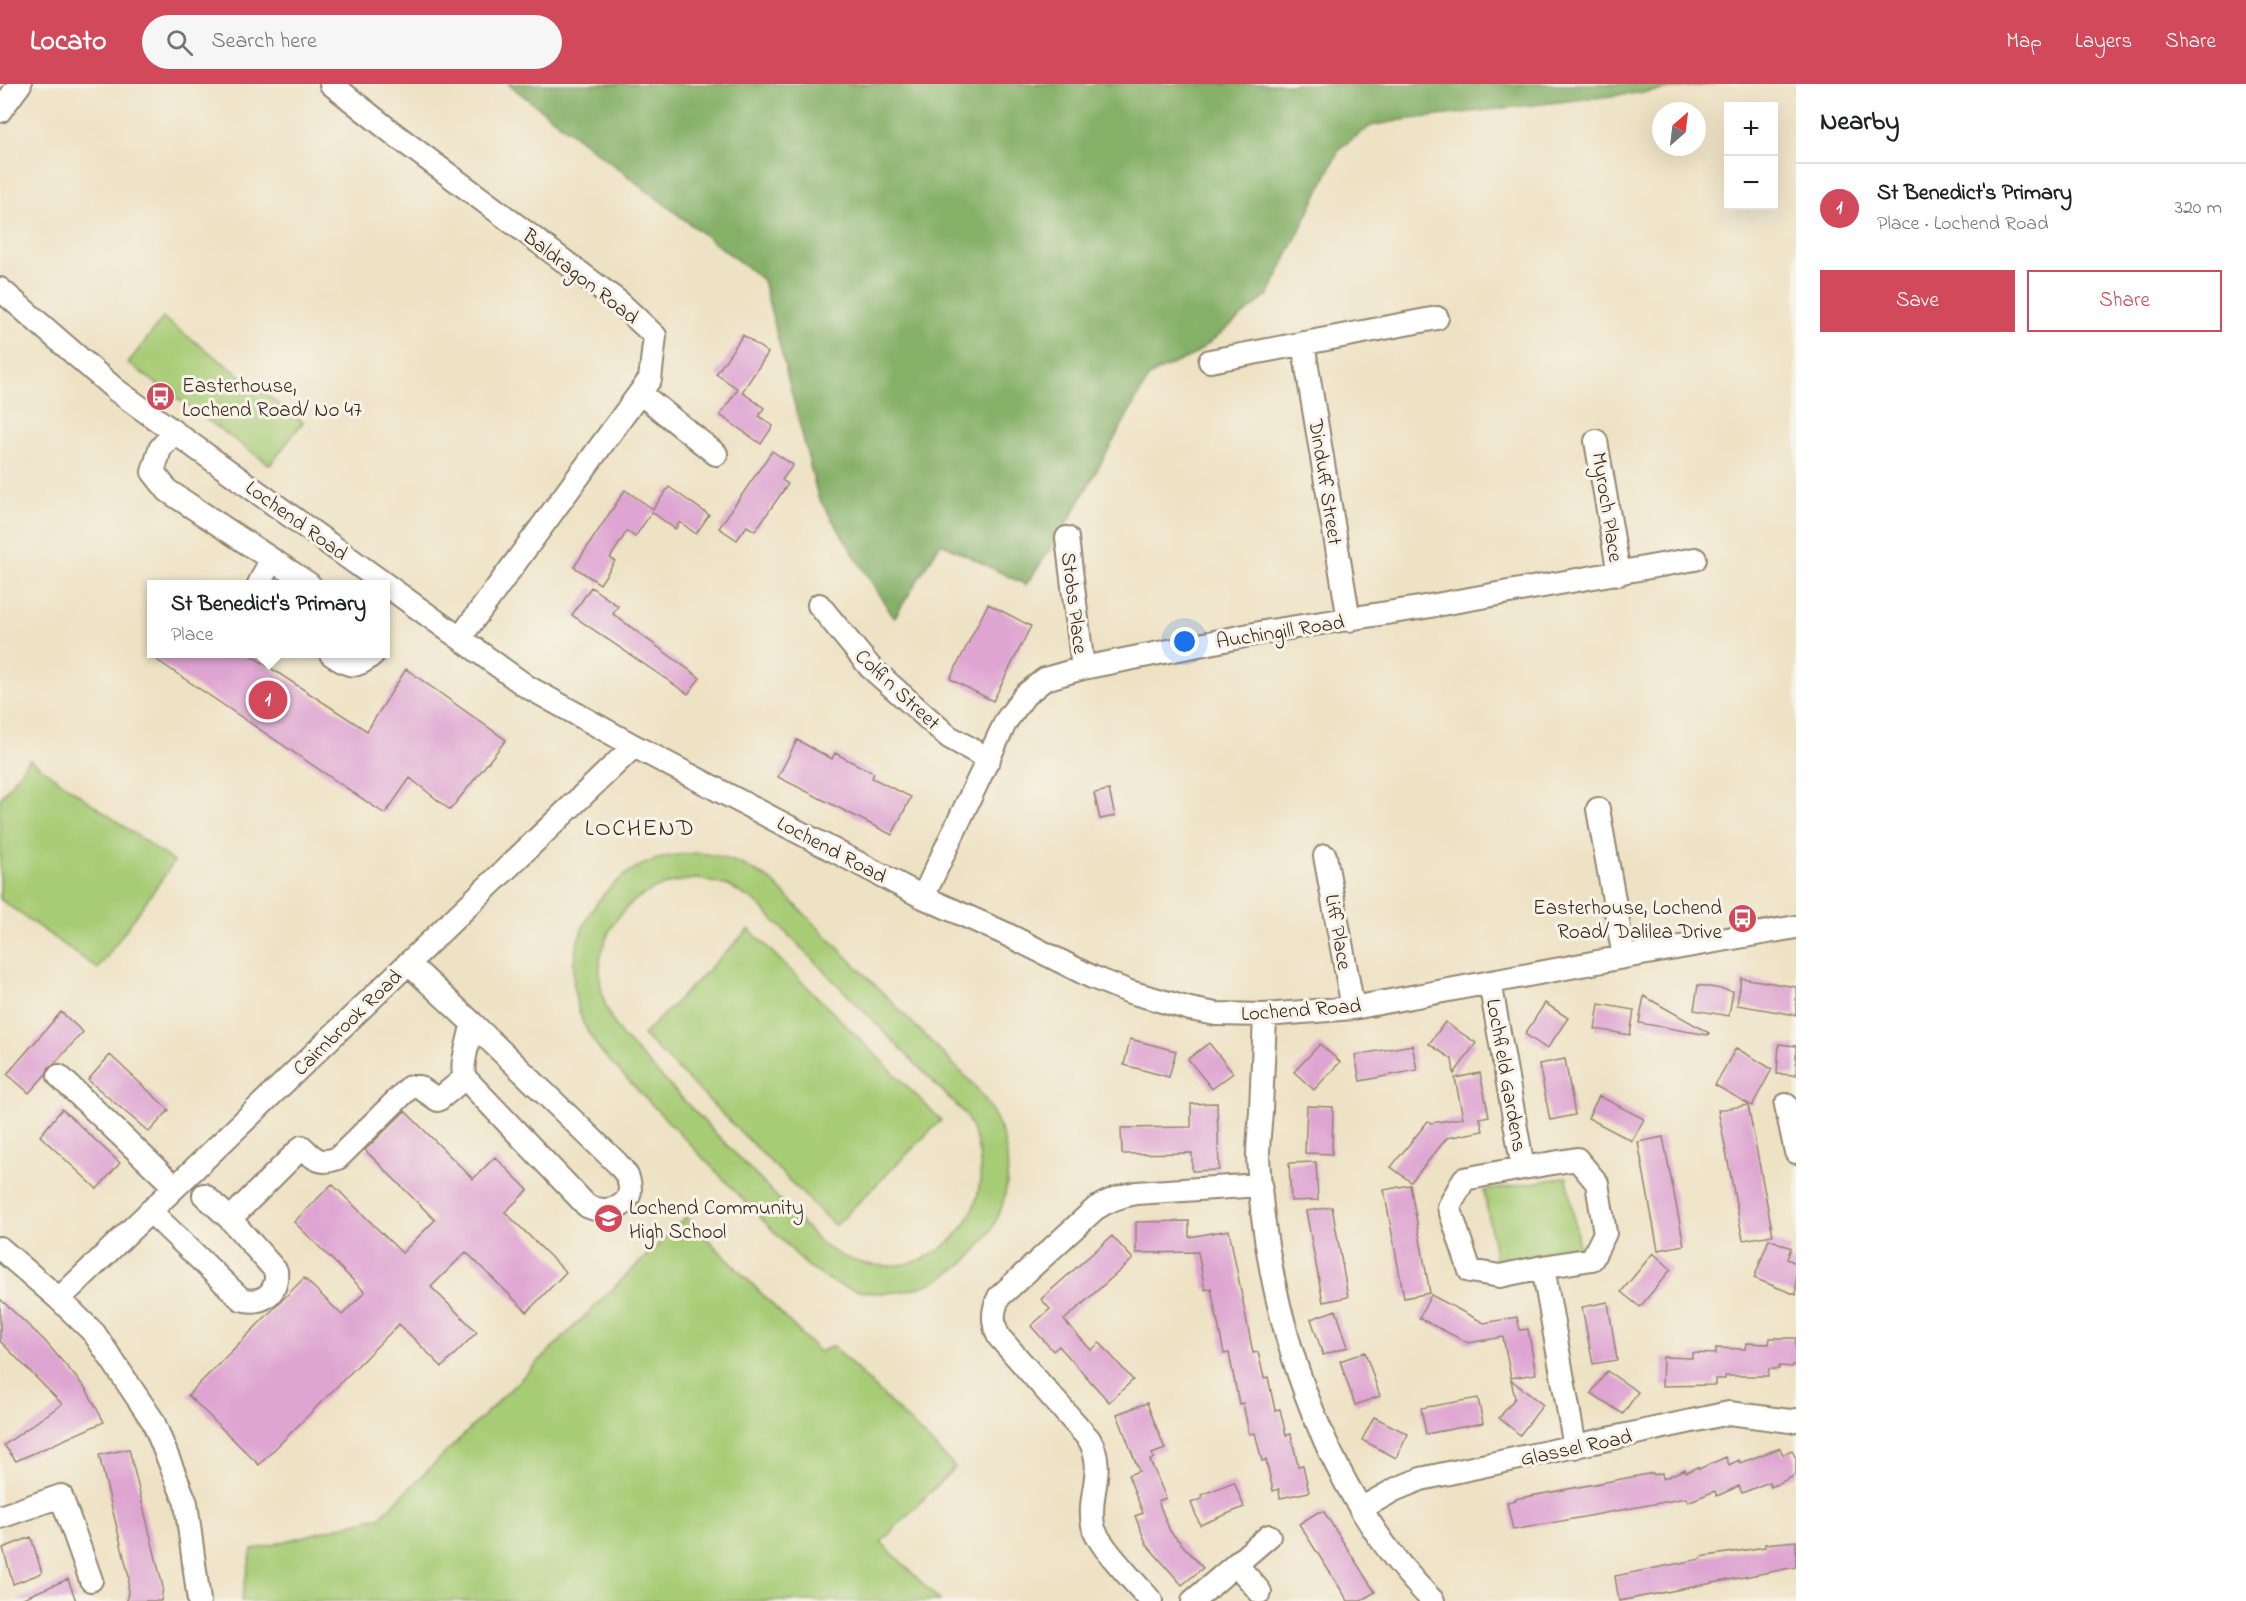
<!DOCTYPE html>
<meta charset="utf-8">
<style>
:root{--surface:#fff;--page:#f6f6f6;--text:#202124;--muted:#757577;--line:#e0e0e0;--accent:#d1495b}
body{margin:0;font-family:"Indie Flower",sans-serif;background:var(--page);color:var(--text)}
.controls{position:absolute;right:18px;top:18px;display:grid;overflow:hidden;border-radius:0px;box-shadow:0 6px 24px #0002}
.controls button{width:54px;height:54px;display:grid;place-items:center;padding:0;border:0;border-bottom:2px solid var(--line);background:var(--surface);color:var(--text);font:30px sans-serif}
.compass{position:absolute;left:1652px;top:18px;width:54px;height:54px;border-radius:50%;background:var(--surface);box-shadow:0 6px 24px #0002;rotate:28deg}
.you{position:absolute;left:1185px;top:558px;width:21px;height:21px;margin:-15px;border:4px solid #fff;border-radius:50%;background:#1a73e8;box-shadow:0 0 0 9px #1a73e833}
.badge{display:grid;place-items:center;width:39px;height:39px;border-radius:50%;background:var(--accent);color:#fff;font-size:20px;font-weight:700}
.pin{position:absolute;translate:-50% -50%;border:3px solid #fff;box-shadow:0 2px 6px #0006}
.popup{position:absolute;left:147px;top:496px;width:243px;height:78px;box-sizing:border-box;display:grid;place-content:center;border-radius:0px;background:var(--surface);filter:drop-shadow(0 2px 4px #0005);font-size:20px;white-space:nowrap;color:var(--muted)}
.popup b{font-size:22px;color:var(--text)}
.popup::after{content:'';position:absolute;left:50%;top:100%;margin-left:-12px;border:12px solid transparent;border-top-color:var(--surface)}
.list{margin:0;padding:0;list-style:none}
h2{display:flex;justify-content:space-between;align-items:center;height:78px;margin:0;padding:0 24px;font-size:26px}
h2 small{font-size:20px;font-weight:400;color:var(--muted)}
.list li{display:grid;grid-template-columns:39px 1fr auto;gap:18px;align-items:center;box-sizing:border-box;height:90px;padding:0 24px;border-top:2px solid var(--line)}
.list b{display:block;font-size:22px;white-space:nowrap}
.list p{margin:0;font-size:20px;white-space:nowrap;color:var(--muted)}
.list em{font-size:20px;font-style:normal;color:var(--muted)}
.actions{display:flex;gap:12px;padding:18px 24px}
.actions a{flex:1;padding:14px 0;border:2px solid var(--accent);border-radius:0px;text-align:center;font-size:21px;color:var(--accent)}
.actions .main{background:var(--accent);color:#fff}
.icon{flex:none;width:33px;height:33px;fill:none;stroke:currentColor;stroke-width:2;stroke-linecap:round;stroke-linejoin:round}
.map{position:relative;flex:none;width:1796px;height:1517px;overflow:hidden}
header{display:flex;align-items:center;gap:36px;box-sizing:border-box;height:84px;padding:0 30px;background:var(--accent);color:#fff}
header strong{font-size:28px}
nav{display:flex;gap:33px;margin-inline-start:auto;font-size:21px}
.search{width:420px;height:54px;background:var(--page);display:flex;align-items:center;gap:15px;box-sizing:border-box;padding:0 21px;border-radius:33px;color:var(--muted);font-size:22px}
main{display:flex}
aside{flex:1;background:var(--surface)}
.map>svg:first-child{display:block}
.green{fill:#a7cc76;stroke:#717b4a;stroke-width:1.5;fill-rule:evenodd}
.forest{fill:#85b067;stroke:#606d42;stroke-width:1.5}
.building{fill:#dea4d2}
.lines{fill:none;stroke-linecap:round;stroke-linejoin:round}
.minor-casing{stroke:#948671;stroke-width:26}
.minor{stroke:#fff;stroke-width:22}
.labels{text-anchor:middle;stroke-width:6;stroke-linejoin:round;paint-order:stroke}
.street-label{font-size:21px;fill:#3b2a1e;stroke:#f7f3e8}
.poi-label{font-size:21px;fill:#3b2a1e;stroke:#f7f3e8;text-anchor:start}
.quarter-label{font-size:24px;letter-spacing:1.5px;fill:#3b2a1e;stroke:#f7f3e8}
</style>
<header>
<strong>Locato</strong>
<div class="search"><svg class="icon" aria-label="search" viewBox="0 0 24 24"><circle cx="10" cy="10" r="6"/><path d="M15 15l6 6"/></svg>Search here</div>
<nav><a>Map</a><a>Layers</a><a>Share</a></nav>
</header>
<main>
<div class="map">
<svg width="1796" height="1517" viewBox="0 0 1796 1517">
<rect width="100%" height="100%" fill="#f7f3e8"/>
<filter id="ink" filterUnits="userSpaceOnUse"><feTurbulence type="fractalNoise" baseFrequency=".0167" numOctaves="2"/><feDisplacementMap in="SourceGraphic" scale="12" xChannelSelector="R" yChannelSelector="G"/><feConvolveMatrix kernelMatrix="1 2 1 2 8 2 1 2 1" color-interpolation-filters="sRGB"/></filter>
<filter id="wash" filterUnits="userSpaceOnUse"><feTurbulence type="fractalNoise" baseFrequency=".008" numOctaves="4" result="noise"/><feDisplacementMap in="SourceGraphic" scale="24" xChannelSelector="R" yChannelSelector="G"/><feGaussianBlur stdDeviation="1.35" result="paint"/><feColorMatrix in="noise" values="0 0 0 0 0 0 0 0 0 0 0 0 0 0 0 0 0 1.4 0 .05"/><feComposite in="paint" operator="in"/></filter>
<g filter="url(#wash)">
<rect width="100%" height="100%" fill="#eee2c4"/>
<path class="green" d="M 163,234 L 303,338 L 270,381 L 128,279 Z
M 29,675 L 174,778 L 98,885 L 0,815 L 0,715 Z
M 700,769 C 728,773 749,782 773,798 L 973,1000 C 991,1021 1004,1045 1007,1074 C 1016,1162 925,1232 842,1202 C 829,1197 817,1189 806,1181 L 602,969 C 594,958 585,946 581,933 C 559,875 586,808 642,781 C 660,772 680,770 700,769 ZM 699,795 L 729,802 L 756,818 L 965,1030 C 1020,1130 918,1225 823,1161 L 622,952 C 571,882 612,798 699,795 Z
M 749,845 L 941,1036 L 835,1142 L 643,951 Z
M 1567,1093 L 1579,1164 L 1496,1178 L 1484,1107 Z
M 686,1133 L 819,1268 L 833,1262 L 955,1383 L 881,1458 L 940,1517 L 241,1517 L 252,1466 L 381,1432 Z"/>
<path class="forest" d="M 508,0 L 1716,0 L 1402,36 L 1371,42 L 1340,64 L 1268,211 L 1195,270 L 1150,291 L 1064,445 L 1026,501 L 941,459 L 894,534 L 818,413 L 763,196 Z"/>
<g id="blocks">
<path class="building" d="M 743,251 L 768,269 L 742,308 L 764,324 L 759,332 L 773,342 L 761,360 L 720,331 L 738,305 L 716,290 Z
M 772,367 L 793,381 L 782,396 L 788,400 L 755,447 L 747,442 L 737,456 L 719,444 Z
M 669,403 L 709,431 L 696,450 L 680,438 L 675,445 L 652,428 L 635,453 L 627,447 L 610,474 L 615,477 L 600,500 L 574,483 L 625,406 L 653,425 Z
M 591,503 L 618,522 L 613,530 L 700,594 L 688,610 L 572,531 Z
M 988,520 L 1031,542 L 993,617 L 950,595 Z
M 148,570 L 249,570 L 367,647 L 406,585 L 506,656 L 450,726 L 410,694 L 385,730 Z
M 797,656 L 832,675 L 835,669 L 848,676 L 874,689 L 872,694 L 911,713 L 892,751 L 778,693 Z
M 1109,706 L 1115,732 L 1100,735 L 1094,709 Z
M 1741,894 L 1796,903 L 1796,931 L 1737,921 Z
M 1698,901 L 1733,907 L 1729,932 L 1694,926 Z
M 1644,912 L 1709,949 L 1708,951 L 1639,939 Z
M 1545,919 L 1568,934 L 1547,965 L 1525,950 Z
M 1599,920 L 1634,926 L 1630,951 L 1595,945 Z
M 61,928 L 83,948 L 55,979 L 49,983 L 46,990 L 29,1009 L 7,990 Z
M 1445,938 L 1476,959 L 1454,990 L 1452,975 L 1429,960 Z
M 1130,955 L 1176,967 L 1169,993 L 1124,981 Z
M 1209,959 L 1233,989 L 1212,1005 L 1188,975 Z
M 1320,960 L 1340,978 L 1314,1006 L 1294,988 Z
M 1779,960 L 1796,962 L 1796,991 L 1777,990 Z
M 1412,961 L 1417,986 L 1360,997 L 1355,971 Z
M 1736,964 L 1772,985 L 1752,1022 L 1715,1001 Z
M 110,971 L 169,1026 L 149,1048 L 88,996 Z
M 1565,975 L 1575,1031 L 1550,1036 L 1539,980 Z
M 1480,989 L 1489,1032 L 1480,1034 L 1483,1047 L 1447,1054 L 1411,1098 L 1391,1083 L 1428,1037 L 1431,1039 L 1463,1034 L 1455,994 Z
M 1599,1012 L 1644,1035 L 1632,1057 L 1588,1034 Z
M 1217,1019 L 1219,1086 L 1192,1087 L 1192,1069 L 1122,1070 L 1121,1044 L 1191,1043 L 1191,1020 Z
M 1748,1021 L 1773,1151 L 1743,1156 L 1718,1026 Z
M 1307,1022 L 1333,1023 L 1332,1070 L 1305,1069 Z
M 62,1025 L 120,1079 L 97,1105 L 40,1052 Z
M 405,1027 L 473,1095 L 495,1073 L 528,1106 L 505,1128 L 566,1188 L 527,1228 L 466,1168 L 431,1203 L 477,1248 L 442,1283 L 399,1240 L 259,1381 L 188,1311 L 304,1194 L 342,1231 L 365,1208 L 294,1138 L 332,1100 L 402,1169 L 435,1136 L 365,1066 Z
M 1663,1053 L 1684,1161 L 1658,1166 L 1638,1058 Z
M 1316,1078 L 1318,1116 L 1291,1117 L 1289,1079 Z
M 1410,1101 L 1430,1209 L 1404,1214 L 1384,1106 Z
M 1332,1123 L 1348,1213 L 1323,1218 L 1306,1127 Z
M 1189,1137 L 1189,1153 L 1229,1146 L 1253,1269 L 1258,1268 L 1264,1294 L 1268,1293 L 1275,1326 L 1280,1325 L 1286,1351 L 1291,1350 L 1298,1382 L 1303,1381 L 1309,1408 L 1280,1414 L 1279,1405 L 1273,1407 L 1266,1376 L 1262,1377 L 1255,1349 L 1249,1350 L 1243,1319 L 1239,1320 L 1229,1269 L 1224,1270 L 1211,1204 L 1205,1206 L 1198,1168 L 1136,1169 L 1136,1138 Z
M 1112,1152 L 1133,1175 L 1064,1236 L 1091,1266 L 1100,1259 L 1133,1296 L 1109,1318 L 1059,1262 L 1053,1267 L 1031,1242 L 1050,1225 L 1041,1215 Z
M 1769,1155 L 1791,1164 L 1787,1175 L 1796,1179 L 1796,1211 L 1754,1194 Z
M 1653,1169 L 1671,1185 L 1640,1223 L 1621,1208 Z
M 1431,1211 L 1484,1239 L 1517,1233 L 1520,1246 L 1528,1245 L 1536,1290 L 1511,1294 L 1503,1253 L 1468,1259 L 1419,1234 Z
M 0,1215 L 44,1256 L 86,1305 L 104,1338 L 16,1377 L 4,1361 L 62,1320 L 0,1257 Z
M 1608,1218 L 1617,1276 L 1593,1280 L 1582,1223 Z
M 1336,1226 L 1348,1263 L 1323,1271 L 1311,1235 Z
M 1770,1254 L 1796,1254 L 1796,1281 L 1792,1281 L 1792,1283 L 1779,1282 L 1779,1285 L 1769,1285 L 1768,1292 L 1725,1292 L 1725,1295 L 1715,1295 L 1715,1301 L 1662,1302 L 1663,1273 L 1692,1274 L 1692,1269 L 1716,1270 L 1716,1264 L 1745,1265 L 1746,1259 L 1769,1260 Z
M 1365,1268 L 1380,1312 L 1355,1321 L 1340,1277 Z
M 1607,1287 L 1638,1308 L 1623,1330 L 1591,1309 Z
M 1511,1296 L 1543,1321 L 1520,1351 L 1499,1334 L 1515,1314 Z
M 1478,1314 L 1483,1339 L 1426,1350 L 1421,1324 Z
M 1147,1319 L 1165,1365 L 1152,1370 L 1154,1374 L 1150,1376 L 1166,1414 L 1158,1417 L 1170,1447 L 1203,1484 L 1182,1501 L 1147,1461 L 1135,1432 L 1143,1429 L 1128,1391 L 1139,1387 L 1117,1330 Z
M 1374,1333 L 1408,1350 L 1396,1374 L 1362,1356 Z
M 1780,1364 L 1783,1371 L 1792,1366 L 1796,1375 L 1796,1391 L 1771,1403 L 1769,1398 L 1742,1409 L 1739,1402 L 1717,1412 L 1715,1407 L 1688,1418 L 1686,1414 L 1513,1446 L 1507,1419 L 1516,1417 L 1515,1415 L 1653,1389 L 1654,1391 L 1662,1389 L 1663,1395 L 1685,1385 L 1686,1388 L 1698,1383 L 1699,1385 L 1726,1373 L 1729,1381 L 1739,1376 L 1740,1379 Z
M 129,1365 L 163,1503 L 161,1517 L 127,1517 L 129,1493 L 99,1371 Z
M 1234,1398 L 1244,1423 L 1200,1441 L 1191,1419 L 1203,1414 L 1201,1411 Z
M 1318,1428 L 1324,1428 L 1375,1508 L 1361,1517 L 1348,1517 L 1299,1440 Z
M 31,1453 L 42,1489 L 13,1500 L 3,1464 Z
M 1796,1457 L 1796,1483 L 1619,1517 L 1615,1492 L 1701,1475 L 1701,1473 L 1765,1463 L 1765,1460 Z
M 68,1495 L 76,1517 L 16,1517 Z"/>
</g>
</g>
<g filter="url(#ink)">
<use href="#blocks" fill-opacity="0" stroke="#948671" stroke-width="1.5"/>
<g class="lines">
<defs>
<path id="minor" d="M 331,0 L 394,50 L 619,218 L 655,252 L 650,295 L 460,554
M 0,27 L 20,0
M 0,205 L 116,306 L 526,602 L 634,662 L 923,813 L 1004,849 L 1092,893 L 1130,908 L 1190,925 L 1216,930 L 1265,931 L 1353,924 L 1624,873 L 1796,843
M 1303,259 L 1349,536
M 1210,277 L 1437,234
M 640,309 L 716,370
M 174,348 L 160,365 L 153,388 L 168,407 L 309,500
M 1596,357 L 1619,490
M 1067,454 L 1083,584
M 259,500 L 271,476
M 819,521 L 870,583 L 949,653 L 989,675
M 331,570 C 349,582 356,586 373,570
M 1598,725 L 1624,873
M 1325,772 L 1353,924
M 923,813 L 1006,637 L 1025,611 L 1045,595 L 1083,584 L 1270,547 L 1419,524 L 1695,475
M 408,879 L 472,939 C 471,956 459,979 465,994 L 587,1122 C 608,1132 638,1123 628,1094 C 626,1089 621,1084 617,1079 L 472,939
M 1490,898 L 1523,1084 L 1577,1075 L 1597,1099 L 1605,1149 L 1592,1175 L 1543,1183 L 1575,1363
M 1265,931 C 1264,963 1262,995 1261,1027 C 1260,1042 1258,1057 1258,1072 C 1264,1225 1322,1407 1433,1517
M 59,992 L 175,1103
M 1786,1021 L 1796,1068
M 1523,1084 L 1464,1095 L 1449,1123 L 1470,1187 L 1500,1192 L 1543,1183
M 204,1111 L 230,1135 L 302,1063 C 314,1075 320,1081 338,1074 L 410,1003 L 419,1003 L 438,1016 L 465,994
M 150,1127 L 241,1215 C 262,1221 278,1210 276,1187 L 230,1135
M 0,1164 L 59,1215 L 94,1249 L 153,1337 L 186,1419 L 199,1517
M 59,1215 L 634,662
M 1362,1424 L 1396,1405 L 1421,1395 L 1729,1329 L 1790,1337 L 1796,1336
M 0,1433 L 61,1412 L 91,1496
M 1236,1480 L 1260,1508
M 1151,1517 C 1137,1500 1096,1460 1093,1441 C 1087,1409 1107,1386 1089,1355 L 999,1253 C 992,1239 992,1227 999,1213 L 1095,1125 C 1108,1116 1120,1112 1136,1109 L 1261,1101
M 1193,1517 L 1269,1452"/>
</defs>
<use href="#minor" class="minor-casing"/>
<use href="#minor" class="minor"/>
</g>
</g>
<defs>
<symbol id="bus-disc" viewBox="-11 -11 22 22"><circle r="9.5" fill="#d1495b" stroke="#f7f3e8"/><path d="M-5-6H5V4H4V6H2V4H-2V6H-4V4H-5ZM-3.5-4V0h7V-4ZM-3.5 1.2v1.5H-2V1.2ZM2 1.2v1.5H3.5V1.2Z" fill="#fff"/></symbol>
<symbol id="school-disc" viewBox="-11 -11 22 22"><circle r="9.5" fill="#d1495b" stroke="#f7f3e8"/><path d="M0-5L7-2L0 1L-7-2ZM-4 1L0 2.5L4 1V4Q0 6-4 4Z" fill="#fff"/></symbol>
</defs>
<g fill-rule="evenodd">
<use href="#bus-disc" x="144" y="296" width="33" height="33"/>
<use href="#bus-disc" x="1726" y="818" width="33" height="33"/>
<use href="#school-disc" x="592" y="1118" width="33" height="33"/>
</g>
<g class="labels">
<g class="street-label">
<text transform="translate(581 192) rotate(38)" y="7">Baldragon Road</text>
<text transform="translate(1326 398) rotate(81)" y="7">Dinduff Street</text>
<text transform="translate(1608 423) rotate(81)" y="7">Myroch Place</text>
<text transform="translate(297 436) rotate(36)" y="7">Lochend Road</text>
<text transform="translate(1075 519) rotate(83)" y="7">Stobs Place</text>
<text transform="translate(1280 547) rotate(-9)" y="7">Auchingill Road</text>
<text transform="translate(898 605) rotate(43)" y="7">Colfin Street</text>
<text transform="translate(832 765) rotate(28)" y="7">Lochend Road</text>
<text transform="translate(1339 848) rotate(80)" y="7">Liff Place</text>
<text transform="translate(1301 925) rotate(-4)" y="7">Lochend Road</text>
<text transform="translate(347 938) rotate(-44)" y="7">Cairnbrook Road</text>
<text transform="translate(1507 991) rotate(80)" y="7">Lochfield Gardens</text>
<text transform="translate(1576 1363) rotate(-12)" y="7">Glassel Road</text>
</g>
<g class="poi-label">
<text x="182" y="308">Easterhouse,<tspan x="182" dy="24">Lochend Road/ No 47</tspan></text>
<text x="1722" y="830" text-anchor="end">Easterhouse, Lochend<tspan x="1722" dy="24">Road/ Dalilea Drive</tspan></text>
<text x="629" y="1130">Lochend Community<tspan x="629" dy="24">High School</tspan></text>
</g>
<g class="quarter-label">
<text x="640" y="751">LOCHEND</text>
</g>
</g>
</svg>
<div class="controls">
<button>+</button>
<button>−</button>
</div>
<svg class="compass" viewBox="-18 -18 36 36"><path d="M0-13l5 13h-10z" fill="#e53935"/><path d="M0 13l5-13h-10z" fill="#757577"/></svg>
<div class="you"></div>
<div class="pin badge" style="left:268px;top:616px">1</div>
<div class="popup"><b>St Benedict's Primary</b>Place</div>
</div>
<aside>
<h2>Nearby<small></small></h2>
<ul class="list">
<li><span class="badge">1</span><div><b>St Benedict's Primary</b><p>Place · Lochend Road</p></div><em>320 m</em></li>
</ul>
<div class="actions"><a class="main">Save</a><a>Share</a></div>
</aside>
</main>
